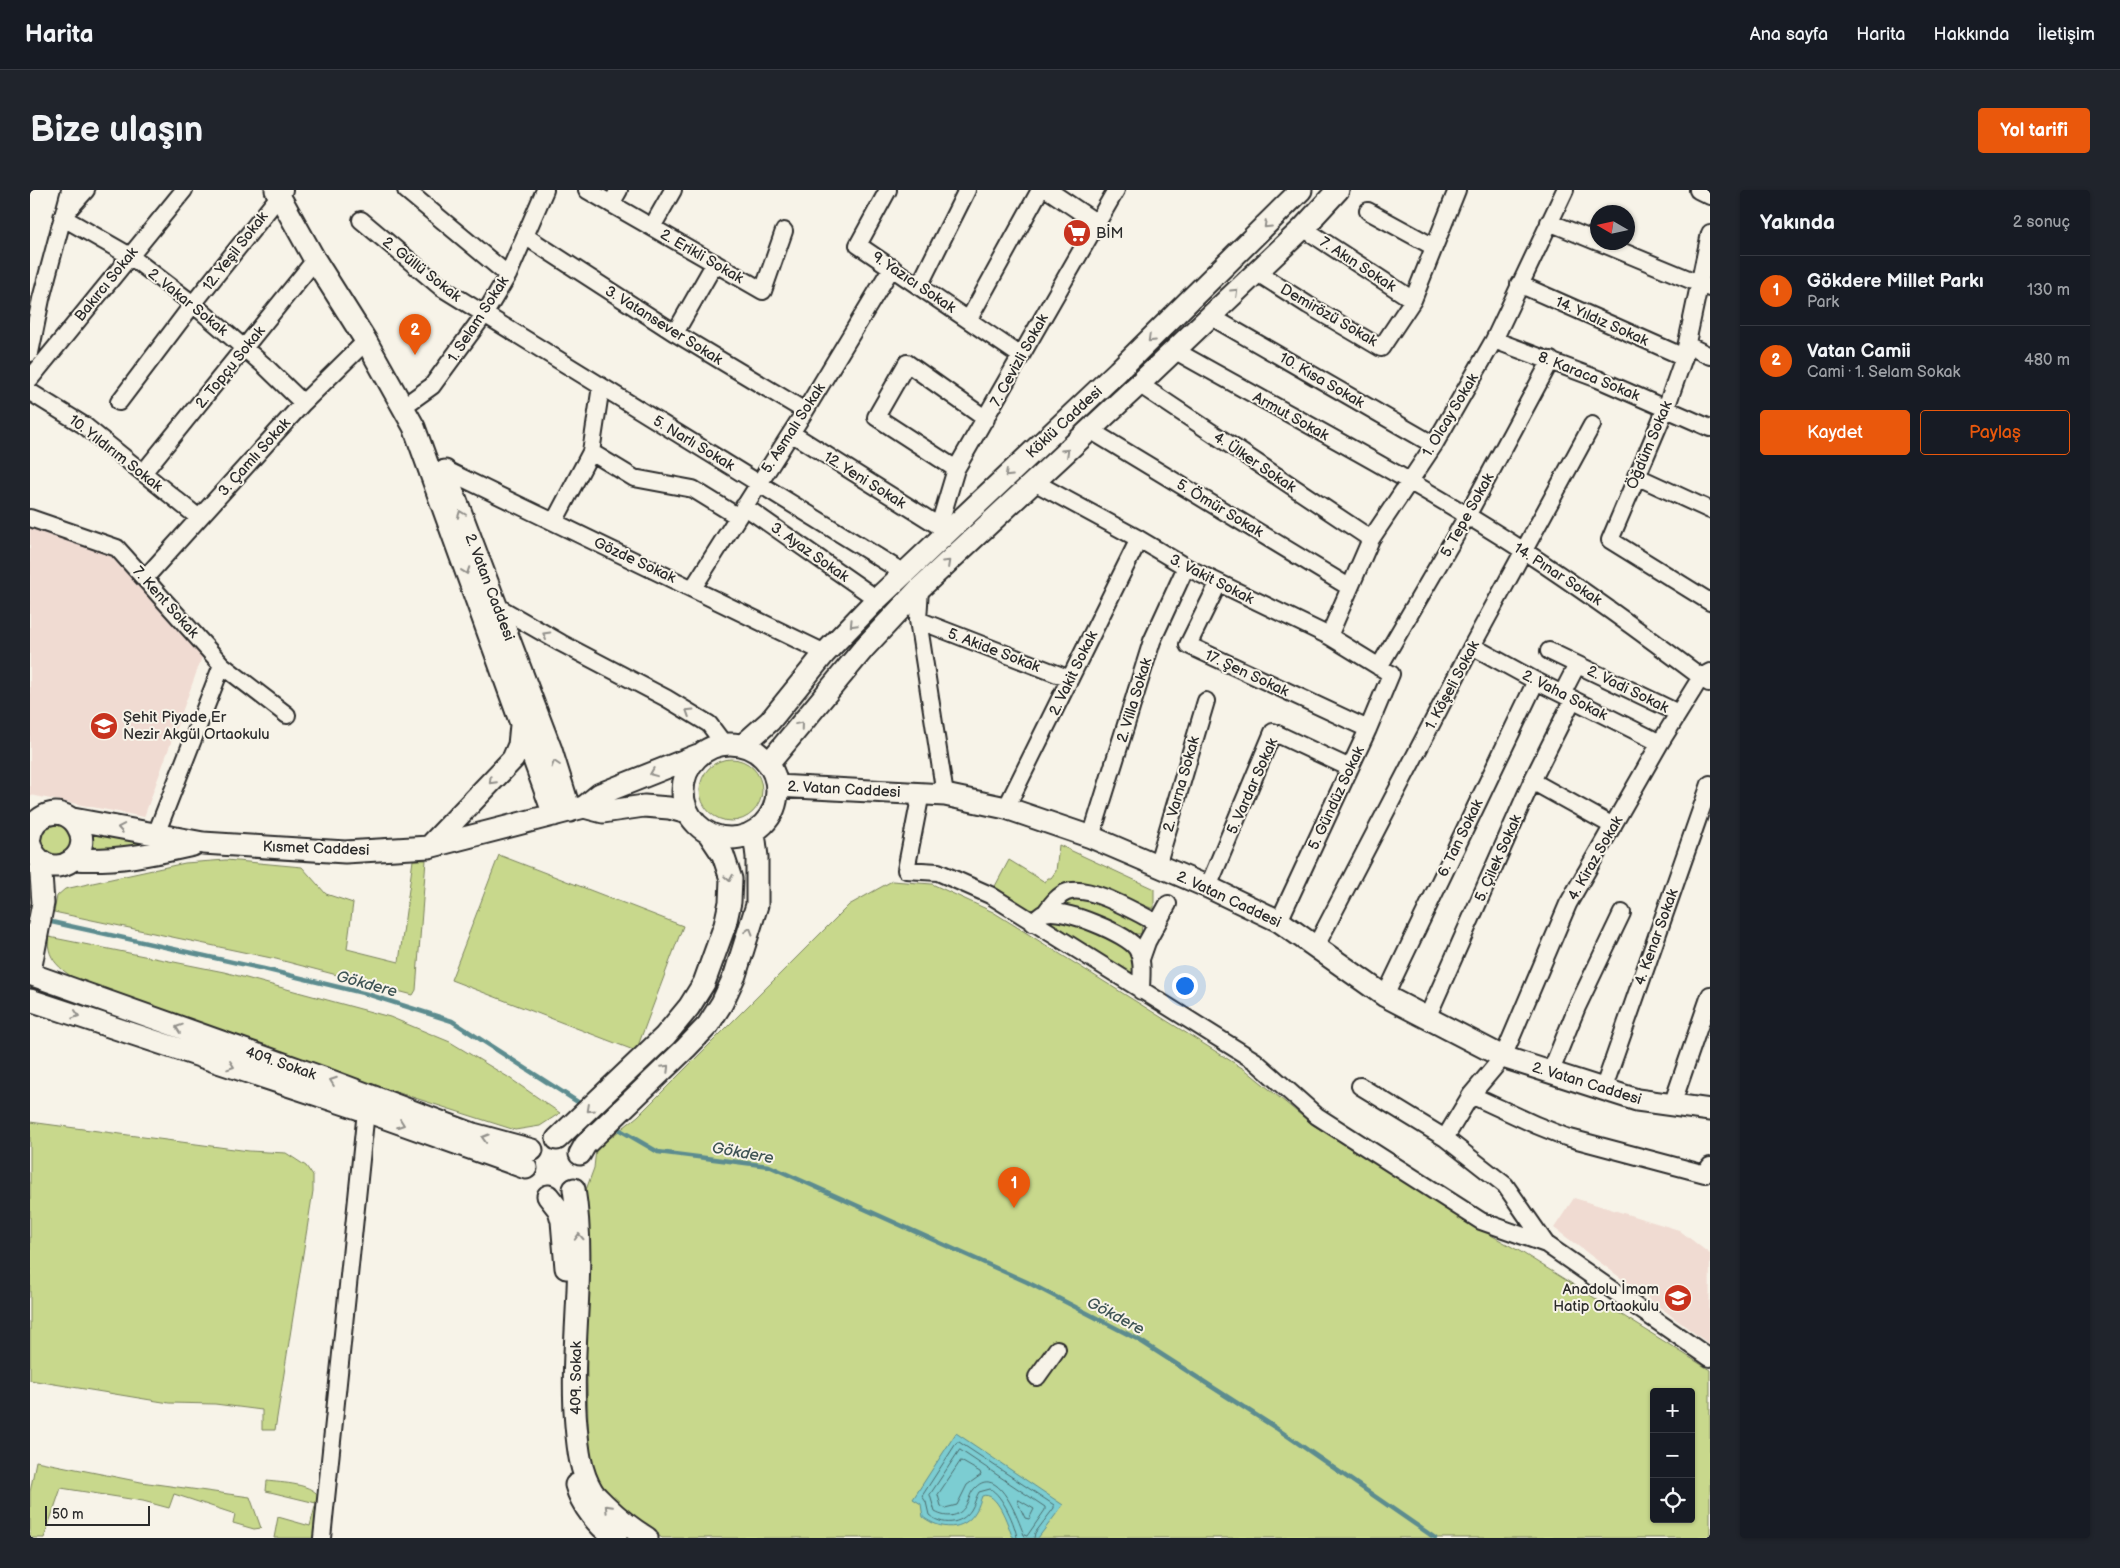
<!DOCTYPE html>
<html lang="tr">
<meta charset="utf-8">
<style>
:root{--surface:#171b24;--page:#20242c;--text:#f1f3f6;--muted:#9ea1a6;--line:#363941;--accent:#ea580c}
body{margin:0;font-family:"Balsamiq Sans",sans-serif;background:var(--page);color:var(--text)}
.controls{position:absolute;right:15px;bottom:15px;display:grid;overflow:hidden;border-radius:5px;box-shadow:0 1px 4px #0004}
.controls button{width:45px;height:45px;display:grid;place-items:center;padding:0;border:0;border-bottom:1px solid var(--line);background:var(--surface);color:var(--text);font:25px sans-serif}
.compass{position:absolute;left:1560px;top:15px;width:45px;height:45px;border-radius:50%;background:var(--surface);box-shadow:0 1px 4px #0004;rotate:279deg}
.scale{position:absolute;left:15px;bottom:12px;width:105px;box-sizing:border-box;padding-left:5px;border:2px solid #2b2b2b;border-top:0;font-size:14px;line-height:18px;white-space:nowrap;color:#2b2b2b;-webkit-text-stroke:4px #f7f3e8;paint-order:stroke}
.you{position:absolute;left:1154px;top:795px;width:18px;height:18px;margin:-12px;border:4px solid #fff;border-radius:50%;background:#1a73e8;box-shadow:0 0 0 8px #1a73e833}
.badge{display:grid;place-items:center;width:32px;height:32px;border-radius:50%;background:var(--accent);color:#fff;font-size:16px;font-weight:700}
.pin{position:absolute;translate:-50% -41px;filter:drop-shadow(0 1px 2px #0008)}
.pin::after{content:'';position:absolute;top:26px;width:18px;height:15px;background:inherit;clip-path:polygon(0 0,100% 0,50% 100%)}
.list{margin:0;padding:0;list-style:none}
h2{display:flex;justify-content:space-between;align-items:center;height:65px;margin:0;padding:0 20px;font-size:21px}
h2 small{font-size:16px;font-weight:400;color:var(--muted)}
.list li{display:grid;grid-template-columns:32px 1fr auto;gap:15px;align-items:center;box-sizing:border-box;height:70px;padding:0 20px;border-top:1px solid var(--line)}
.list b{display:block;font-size:19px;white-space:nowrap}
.list p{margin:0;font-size:16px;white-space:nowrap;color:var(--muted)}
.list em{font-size:16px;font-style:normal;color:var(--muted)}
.actions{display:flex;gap:10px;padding:15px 20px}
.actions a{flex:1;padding:11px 0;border:1px solid var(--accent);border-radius:5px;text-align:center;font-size:18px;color:var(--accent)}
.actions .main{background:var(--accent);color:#fff}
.icon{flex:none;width:28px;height:28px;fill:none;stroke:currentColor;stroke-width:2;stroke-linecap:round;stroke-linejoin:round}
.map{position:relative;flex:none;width:1680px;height:1348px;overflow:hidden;border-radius:5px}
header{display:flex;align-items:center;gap:30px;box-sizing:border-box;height:70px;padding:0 25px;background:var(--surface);border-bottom:1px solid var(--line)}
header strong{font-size:24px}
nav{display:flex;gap:28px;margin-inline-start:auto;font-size:18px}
.intro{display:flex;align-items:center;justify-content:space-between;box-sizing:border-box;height:120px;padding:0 30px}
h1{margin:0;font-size:35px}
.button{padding:12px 22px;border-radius:5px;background:var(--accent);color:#fff;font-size:18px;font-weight:700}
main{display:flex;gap:30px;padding:0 30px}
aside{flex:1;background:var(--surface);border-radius:5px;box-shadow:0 1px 4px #0004}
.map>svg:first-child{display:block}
.built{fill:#f0dbd2}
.green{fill:#c8d88c;stroke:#7a825c;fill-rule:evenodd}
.water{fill:#7ccdd2;stroke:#5c8c8f}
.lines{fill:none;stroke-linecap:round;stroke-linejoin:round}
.shore{stroke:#4b6c6e;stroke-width:1}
.stream{stroke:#5c8c8f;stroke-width:4.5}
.minor-casing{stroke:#2b2b2b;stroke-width:20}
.major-casing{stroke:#2b2b2b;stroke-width:25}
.minor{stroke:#f7f3e8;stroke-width:16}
.major{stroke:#f7f3e8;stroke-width:21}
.oneway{stroke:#918f8a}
.labels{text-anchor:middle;stroke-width:4;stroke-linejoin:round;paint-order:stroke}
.poi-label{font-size:15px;fill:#2b2b2b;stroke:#f7f3e8;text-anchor:start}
.street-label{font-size:15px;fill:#2b2b2b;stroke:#f7f3e8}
.water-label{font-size:16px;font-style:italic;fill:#3f5455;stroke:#f7f3e8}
</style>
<header>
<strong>Harita</strong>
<nav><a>Ana sayfa</a><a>Harita</a><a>Hakkında</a><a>İletişim</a></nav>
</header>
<div class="intro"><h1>Bize ulaşın</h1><a class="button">Yol tarifi</a></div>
<main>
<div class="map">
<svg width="1680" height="1348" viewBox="0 0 1680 1348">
<rect width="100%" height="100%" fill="#f7f3e8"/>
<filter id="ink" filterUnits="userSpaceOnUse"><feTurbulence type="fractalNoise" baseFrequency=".02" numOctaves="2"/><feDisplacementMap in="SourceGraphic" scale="10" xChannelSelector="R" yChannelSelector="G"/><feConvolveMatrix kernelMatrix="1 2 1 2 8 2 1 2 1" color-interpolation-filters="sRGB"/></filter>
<g filter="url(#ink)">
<path class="built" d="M 0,336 L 89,367 L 172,467 L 114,627 L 0,605 Z
M 1544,1008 L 1649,1040 L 1680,1064 L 1679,1154 L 1524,1038 Z"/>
<path class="green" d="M670 600a31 31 0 1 1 62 0a31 31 0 1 1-62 0Z
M11 650a15 15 0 1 1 30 0a15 15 0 1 1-30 0Z
M 56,640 L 126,653 L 56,666 Z
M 1029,655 L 1124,699 L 1124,719 L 1061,696 L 1006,724 L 963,700 L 979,670 L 1015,692 L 1018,688 L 1021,688 L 1026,681 Z
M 469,665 L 653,736 L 606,861 L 421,790 Z
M 196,670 L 272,677 L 296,704 L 323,713 L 317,759 L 369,772 L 383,670 L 396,670 L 386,800 L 383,805 L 246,769 L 24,722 L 27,706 L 35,699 L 155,673 Z
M 862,691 L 902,694 L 963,722 L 1217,881 L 1283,935 L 1443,1035 L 1491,1062 L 1680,1180 L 1680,1348 L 632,1348 L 589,1318 L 572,1295 L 561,1275 L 558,1230 L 553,1008 L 564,978 L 566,959 L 608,926 L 819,715 ZM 1624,1202 L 1661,1202 L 1661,1329 L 1624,1329 Z
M 1040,705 L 1064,711 L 1107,731 L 1112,736 L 1111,744 L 1099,744 L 1033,713 Z
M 1027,728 L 1073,743 L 1102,762 L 1106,795 L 1012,729 Z
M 19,747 L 194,782 L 360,827 L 420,852 L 478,887 L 530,923 L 510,936 L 485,940 L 282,875 L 58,797 C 39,785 14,772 19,747 Z
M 0,932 L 219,961 L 256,963 L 276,976 L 283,986 L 283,1001 L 245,1240 L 232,1240 L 232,1220 L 185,1214 L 139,1213 L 0,1190 Z
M 6,1271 L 111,1292 L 220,1307 L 231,1338 L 224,1339 L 203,1333 L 205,1324 L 144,1304 L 139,1318 L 113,1311 L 31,1298 L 14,1348 L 0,1348 L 0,1302 Z
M 237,1291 C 251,1293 285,1293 290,1309 C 292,1317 288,1338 288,1348 L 244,1348 L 248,1327 L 280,1336 L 286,1313 L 236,1301 Z"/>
<path class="water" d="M 926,1243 L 1033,1315 L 1008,1348 L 986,1348 L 982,1346 C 978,1335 967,1300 952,1306 C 950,1311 949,1316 946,1321 C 934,1342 910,1340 893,1327 L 891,1314 L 883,1309 Z"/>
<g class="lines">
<path class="shore" d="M 930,1260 L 1015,1317 L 1015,1320 L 997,1346 L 994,1345 C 988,1329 968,1272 944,1299 C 940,1303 940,1308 937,1313 C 931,1327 917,1329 905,1322 L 900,1305 Z
M 931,1271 L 950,1282 L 951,1285 L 937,1295 L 927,1315 L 915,1318 L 911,1316 L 908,1305 Z
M 989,1310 L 1004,1319 L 999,1329 L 995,1328 L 988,1313 Z
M 987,1348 C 986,1336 972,1304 960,1299 L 949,1302 C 945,1308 945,1314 941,1320 C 931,1335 912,1336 899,1325 L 896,1312 L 892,1306 L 927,1252 L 929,1252 L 1024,1315 L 1024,1318 L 1005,1343 L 1004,1348"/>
<path class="stream" d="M 17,731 L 234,779 L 337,804 L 422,831 L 554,916
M 583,936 L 628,962 L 739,976 L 997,1092 L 1109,1150 L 1246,1238 L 1405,1348"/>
<defs>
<path id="minor" d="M 56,0 L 32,27 L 100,66 L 163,114 L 236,177 L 273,213
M 376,0 L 478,85
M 557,0 L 733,101 L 754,41
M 858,0 L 828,55 L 991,166
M 1018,0 L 1067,33
M 1668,0 L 1680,6
M 581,14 L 589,0
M 1338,21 L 1404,57
M 331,30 L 412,98 L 874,383
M 1284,32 L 1273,38 L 1383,110
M 1519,32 L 1568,52
M 622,37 L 643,0
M 1680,43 L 1654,167 L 1636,218 L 1580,350 L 1680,412
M 495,46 L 645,143 L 775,221
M 1569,52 L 1680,98
M 1226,82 L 1278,115 L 1351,158 L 1383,110 L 1427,0
M 1489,94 L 1654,167
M 889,96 L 937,0
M 1180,126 L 1404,255
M 939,129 L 1010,0
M 645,143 L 685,73
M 1464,150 L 1568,189 L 1680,238
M 1657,155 L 1680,166
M 1144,160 C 1261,226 1381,288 1494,361 C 1558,403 1618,447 1679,493
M 0,163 L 11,109 L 40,0
M 0,189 L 154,0
M 1109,194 L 1341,349
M 0,202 L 55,236 L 169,328
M 89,212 L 163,114 L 254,0
M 374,216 L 402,196 L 454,125 L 478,85 L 515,0
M 1060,240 L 1319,397
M 761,243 L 909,336
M 561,262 L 604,288 L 663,299 L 707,326
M 414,279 L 795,463
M 926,279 L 846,227 L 877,173 L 956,229
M 113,283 L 285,70
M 1606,286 L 1680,320
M 1004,292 L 1109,349 L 1156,377 L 1299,446 L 1361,484 L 1338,539 L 1249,731
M 714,316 L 847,409
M 0,328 L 87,358 L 192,475 L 257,525
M 524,332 L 561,262 L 571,196
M 916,342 L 909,336 L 926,279 L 1086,0
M 115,388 L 273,213 L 336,151
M 1188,394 L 1158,455 L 1338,539
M 663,398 L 775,221 L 862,77
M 890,398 L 888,430 L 915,605
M 468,417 L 531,453 L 636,508 L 679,534 L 694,554
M 888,430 L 1040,489
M 1299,446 L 1341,349 L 1404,255 L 1464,150 L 1535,0
M 1442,456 L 1506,491 L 1630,553
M 1519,461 L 1648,523
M 1349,477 L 1437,326 L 1521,170
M 1532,504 L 1547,475
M 1502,591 L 1583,636
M 891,603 L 876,680 L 908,682 L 960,705 L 1225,871 L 1287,926 L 1451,1031 L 1516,1054 L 1680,1168
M 976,618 L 1109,349
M 126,644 L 192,475
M 1061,647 L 1122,451 L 1156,377
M 1127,676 L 1176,511
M 1178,697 L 1243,542 L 1320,578
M 1015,723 C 1021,715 1028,705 1037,702 C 1059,694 1107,723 1127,733
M 1002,733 C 1006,730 1011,724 1015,723 C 1032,717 1098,744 1107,759 C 1114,771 1111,787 1111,801
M 1286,756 L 1442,456 L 1562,235
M 1111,769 L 1117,752 L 1138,714
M 1355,806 L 1506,491
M 1397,828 L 1502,591 L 1543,509
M 1521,881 L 1547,817 L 1592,723
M 1330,896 L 1415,948
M 1573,900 L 1680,594
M 1441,905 L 1506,935 L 1536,947 L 1675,984 L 1680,976
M 1642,915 L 1680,805
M 1516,1054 L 1475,995 L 1415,948 L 1441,905 L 1473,867 L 1538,714 L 1630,553 L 1671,487 L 1680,482
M 1007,1187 L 1027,1159
M 292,1348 L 337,911"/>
<path id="major" d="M 246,0 L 285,70 L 336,151 L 384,237 L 524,625
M 415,281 L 521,560 L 540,621
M653 601a47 47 0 1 1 94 0a47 47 0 1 1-94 0Z
M 713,555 L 740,531 L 795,463 L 847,409 L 1088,181 L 1271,0
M 739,573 L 834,458 L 890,398 L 1109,194 L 1273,38 L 1308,0
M 747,596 L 915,605 L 976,618 L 1061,647 L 1178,697 L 1249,731 L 1355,806 L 1473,867 L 1607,910 L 1680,920
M 554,617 L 573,622 L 614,616 L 639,618 L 657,623
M 43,629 L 173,653 L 315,662 L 399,657 L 554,617 L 570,604 L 668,565
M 0,647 C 1,639 5,632 11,628 C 39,609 68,651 41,671 C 24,683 4,672 0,653
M 399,657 L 483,569 L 489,555 L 491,535
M 44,669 C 85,672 123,664 163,655
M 0,781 L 13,713 L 10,670
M 0,784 L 293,888 L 443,944 L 502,960
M 0,810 L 336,921 L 496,978
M 527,949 L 635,846 L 659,817 L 674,793 L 695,735 L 700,712 L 701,689 L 693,665 L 679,644
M 550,964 L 555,955 L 656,858 L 678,835 L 692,813 L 705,785 L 727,715 L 727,667 L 724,642
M 544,999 C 557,1077 539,1157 546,1235 C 548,1258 550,1281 562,1301 C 565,1306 571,1311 575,1315 C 588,1328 601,1338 617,1348
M 518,1006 L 529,1020 L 532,1031 L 536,1078
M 546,1295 C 551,1315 569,1338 586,1348"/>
</defs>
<use href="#minor" class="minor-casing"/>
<use href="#major" class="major-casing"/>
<use href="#minor" class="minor"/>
<use href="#major" class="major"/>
</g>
<defs><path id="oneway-chevron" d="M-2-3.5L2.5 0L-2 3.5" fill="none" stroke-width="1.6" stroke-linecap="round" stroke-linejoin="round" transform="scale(1.25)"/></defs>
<g class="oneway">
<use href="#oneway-chevron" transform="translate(1237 35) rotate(136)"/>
<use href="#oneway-chevron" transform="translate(1205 102) rotate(-44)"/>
<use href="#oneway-chevron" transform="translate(1121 149) rotate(136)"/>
<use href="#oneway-chevron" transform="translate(1036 262) rotate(-43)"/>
<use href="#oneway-chevron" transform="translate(978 284) rotate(137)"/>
<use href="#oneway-chevron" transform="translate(431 324) rotate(-111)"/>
<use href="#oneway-chevron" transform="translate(917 373) rotate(-43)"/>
<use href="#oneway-chevron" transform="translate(436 381) rotate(70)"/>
<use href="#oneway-chevron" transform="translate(823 434) rotate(134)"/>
<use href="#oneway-chevron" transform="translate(516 445) rotate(-150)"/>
<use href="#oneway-chevron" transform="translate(659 522) rotate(-148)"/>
<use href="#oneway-chevron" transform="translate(770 535) rotate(-50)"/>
<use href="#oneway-chevron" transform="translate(525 574) rotate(-108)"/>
<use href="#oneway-chevron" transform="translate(623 583) rotate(158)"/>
<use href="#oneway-chevron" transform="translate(462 591) rotate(134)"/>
<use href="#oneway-chevron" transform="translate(91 638) rotate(-170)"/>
<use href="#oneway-chevron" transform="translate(699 688) rotate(80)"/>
<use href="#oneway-chevron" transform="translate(719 741) rotate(-74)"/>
<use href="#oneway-chevron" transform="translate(46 825) rotate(18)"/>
<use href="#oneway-chevron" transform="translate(149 838) rotate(-161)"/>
<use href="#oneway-chevron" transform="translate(201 876) rotate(19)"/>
<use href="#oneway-chevron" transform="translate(636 878) rotate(-45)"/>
<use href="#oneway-chevron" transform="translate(303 891) rotate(-160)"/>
<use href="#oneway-chevron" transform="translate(560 919) rotate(137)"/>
<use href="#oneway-chevron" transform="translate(371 934) rotate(20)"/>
<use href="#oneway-chevron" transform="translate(455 948) rotate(-163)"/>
<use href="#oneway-chevron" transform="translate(549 1047) rotate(-93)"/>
<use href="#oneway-chevron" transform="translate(578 1318) rotate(-134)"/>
</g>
</g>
<defs>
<symbol id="supermarket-disc" viewBox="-11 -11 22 22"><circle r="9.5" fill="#c8321e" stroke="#f7f3e8"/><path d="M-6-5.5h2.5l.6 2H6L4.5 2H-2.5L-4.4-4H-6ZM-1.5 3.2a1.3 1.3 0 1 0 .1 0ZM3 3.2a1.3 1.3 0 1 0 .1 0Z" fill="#fff"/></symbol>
<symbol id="school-disc" viewBox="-11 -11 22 22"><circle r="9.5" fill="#c8321e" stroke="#f7f3e8"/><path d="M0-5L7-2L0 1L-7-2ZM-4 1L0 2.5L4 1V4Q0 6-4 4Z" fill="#fff"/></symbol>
</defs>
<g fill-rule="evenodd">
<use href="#supermarket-disc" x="1031" y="27" width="32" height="32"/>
<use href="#school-disc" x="58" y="520" width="32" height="32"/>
<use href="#school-disc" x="1632" y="1092" width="32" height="32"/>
</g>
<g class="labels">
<g class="poi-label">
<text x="1066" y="48">BİM</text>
<text x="93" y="532">Şehit Piyade Er<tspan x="93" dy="17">Nezir Akgül Ortaokulu</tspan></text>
<text x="1629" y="1104" text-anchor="end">Anadolu İmam<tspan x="1629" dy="17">Hatip Ortaokulu</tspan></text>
</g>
<g class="street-label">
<text transform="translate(205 61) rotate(-52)" y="5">12. Yeşil Sokak</text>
<text transform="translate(672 66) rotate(30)" y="5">2. Erikli Sokak</text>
<text transform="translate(1328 74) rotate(33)" y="5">7. Akın Sokak</text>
<text transform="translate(392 79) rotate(38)" y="5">2. Güllü Sokak</text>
<text transform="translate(884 92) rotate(34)" y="5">9. Yazıcı Sokak</text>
<text transform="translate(76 94) rotate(-51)" y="5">Bakırcı Sokak</text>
<text transform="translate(158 112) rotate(39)" y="5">2. Vakar Sokak</text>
<text transform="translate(1299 125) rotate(30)" y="5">Demirözü Sokak</text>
<text transform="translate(448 129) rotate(-57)" y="5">1. Selam Sokak</text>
<text transform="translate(1572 131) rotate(24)" y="5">14. Yıldız Sokak</text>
<text transform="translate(634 135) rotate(32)" y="5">3. Vatansever Sokak</text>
<text transform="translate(989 170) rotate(-61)" y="5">7. Cevizli Sokak</text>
<text transform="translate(200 177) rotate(-51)" y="5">2. Topçu Sokak</text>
<text transform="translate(1559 186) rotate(22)" y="5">8. Karaca Sokak</text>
<text transform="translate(1292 190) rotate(30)" y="5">10. Kısa Sokak</text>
<text transform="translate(1420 225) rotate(-59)" y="5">1. Olcay Sokak</text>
<text transform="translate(1261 226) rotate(29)" y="5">Armut Sokak</text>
<text transform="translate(1034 232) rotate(-43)" y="5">Köklü Caddesi</text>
<text transform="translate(763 238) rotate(-57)" y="5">5. Asmalı Sokak</text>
<text transform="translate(664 253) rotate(31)" y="5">5. Narlı Sokak</text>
<text transform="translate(1619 255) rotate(-67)" y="5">Öğdüm Sokak</text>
<text transform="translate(86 263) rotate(38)" y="5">10. Yıldırım Sokak</text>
<text transform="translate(224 267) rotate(-48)" y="5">3. Çamlı Sokak</text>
<text transform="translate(1225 272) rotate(34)" y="5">4. Ülker Sokak</text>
<text transform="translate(835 290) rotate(32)" y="5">12. Yeni Sokak</text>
<text transform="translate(1190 318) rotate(31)" y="5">5. Ömür Sokak</text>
<text transform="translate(1437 325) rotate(-61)" y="5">5. Tepe Sokak</text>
<text transform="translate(780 362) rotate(35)" y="5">3. Ayaz Sokak</text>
<text transform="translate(605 370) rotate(25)" y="5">Gözde Sokak</text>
<text transform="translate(1528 384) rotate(33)" y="5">14. Pınar Sokak</text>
<text transform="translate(1182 389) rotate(27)" y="5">3. Vakit Sokak</text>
<text transform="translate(460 397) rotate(69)" y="5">2. Vatan Caddesi</text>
<text transform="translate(136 412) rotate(48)" y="5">7. Kent Sokak</text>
<text transform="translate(964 460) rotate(21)" y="5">5. Akide Sokak</text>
<text transform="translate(1043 483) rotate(-64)" y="5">2. Vakit Sokak</text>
<text transform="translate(1217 483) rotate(25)" y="5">17. Şen Sokak</text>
<text transform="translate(1422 495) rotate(-62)" y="5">1. Köşeli Sokak</text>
<text transform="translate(1598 499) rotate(26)" y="5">2. Vadi Sokak</text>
<text transform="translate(1535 505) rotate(27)" y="5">2. Vaha Sokak</text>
<text transform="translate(1104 510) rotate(-73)" y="5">2. Villa Sokak</text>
<text transform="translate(1151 594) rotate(-74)" y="5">2. Varna Sokak</text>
<text transform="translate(1222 596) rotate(-66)" y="5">5. Vardar Sokak</text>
<text transform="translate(814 599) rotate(3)" y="5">2. Vatan Caddesi</text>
<text transform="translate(1306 608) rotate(-65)" y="5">5. Gündüz Sokak</text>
<text transform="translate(1430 648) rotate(-64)" y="5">6. Tan Sokak</text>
<text transform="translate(286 658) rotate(2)" y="5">Kısmet Caddesi</text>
<text transform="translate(1468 668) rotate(-66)" y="5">5. Çilek Sokak</text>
<text transform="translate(1565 668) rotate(-60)" y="5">4. Kiraz Sokak</text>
<text transform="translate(1199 709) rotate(25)" y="5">2. Vatan Caddesi</text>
<text transform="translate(1626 747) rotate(-70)" y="5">4. Kenar Sokak</text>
<text transform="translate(251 873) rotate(19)" y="5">409. Sokak</text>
<text transform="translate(1557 893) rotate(17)" y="5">2. Vatan Caddesi</text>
<text transform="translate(546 1188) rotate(-90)" y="5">409. Sokak</text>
</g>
<g class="water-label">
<text transform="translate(337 793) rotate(15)" y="6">Gökdere</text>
<text transform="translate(713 962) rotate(10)" y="6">Gökdere</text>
<text transform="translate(1086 1125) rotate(28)" y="6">Gökdere</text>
</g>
</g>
</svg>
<div class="controls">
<button>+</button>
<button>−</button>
<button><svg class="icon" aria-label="locate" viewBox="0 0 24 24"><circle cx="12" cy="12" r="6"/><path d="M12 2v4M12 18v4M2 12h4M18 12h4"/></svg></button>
</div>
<svg class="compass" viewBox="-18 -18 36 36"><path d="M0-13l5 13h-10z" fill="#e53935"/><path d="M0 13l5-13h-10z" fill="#9ea1a6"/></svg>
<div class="scale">50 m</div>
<div class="you"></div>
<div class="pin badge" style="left:984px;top:1018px">1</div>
<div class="pin badge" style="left:385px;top:165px">2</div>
</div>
<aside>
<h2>Yakında<small>2 sonuç</small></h2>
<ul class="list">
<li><span class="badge">1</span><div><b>Gökdere Millet Parkı</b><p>Park</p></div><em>130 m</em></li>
<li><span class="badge">2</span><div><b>Vatan Camii</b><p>Cami · 1. Selam Sokak</p></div><em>480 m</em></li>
</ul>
<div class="actions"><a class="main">Kaydet</a><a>Paylaş</a></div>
</aside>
</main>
